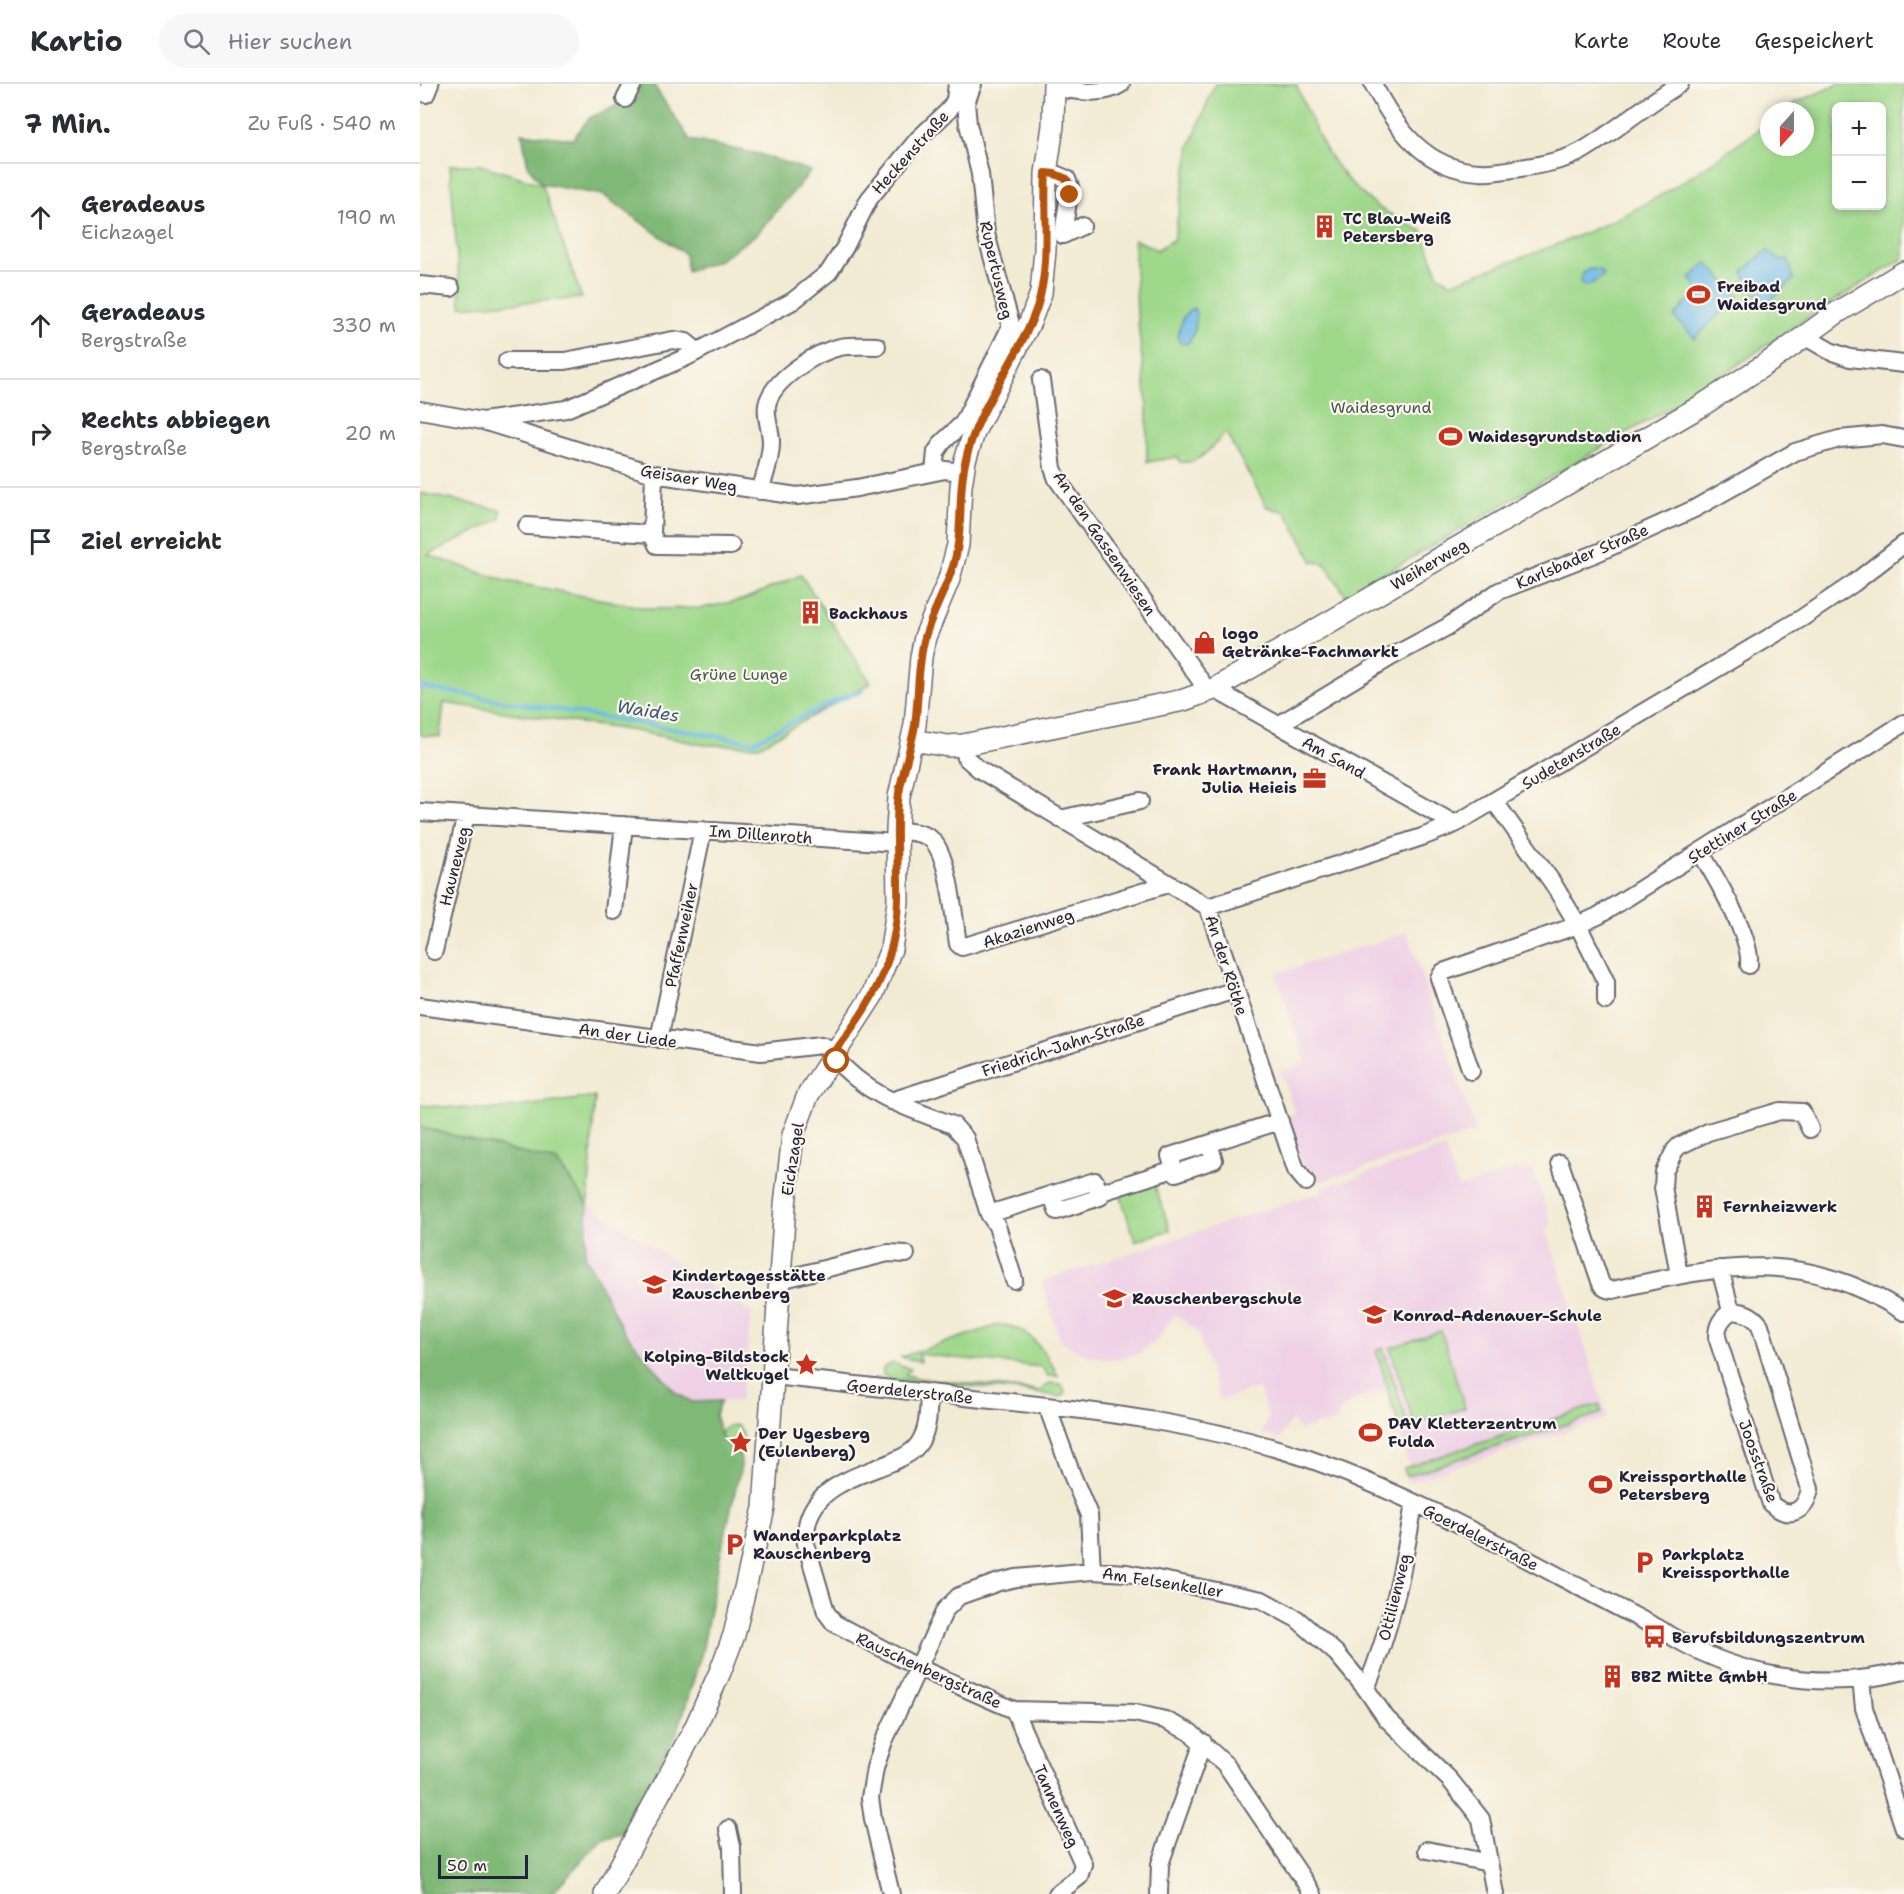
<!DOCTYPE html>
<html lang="de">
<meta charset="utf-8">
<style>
:root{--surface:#fff;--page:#f7f7f7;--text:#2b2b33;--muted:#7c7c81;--line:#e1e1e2}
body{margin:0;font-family:"Shantell Sans",sans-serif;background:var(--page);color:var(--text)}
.controls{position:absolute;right:18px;top:18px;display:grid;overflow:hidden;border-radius:9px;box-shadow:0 3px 9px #0003}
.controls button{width:54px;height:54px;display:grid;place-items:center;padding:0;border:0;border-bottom:2px solid var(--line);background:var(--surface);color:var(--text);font:30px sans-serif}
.compass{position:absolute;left:1340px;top:18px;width:54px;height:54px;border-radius:50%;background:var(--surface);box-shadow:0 3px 9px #0003;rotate:201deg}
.scale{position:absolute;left:18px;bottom:15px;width:90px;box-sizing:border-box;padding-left:6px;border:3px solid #22223b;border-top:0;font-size:16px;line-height:21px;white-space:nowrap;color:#22223b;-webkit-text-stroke:4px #fbf7ec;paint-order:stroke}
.stop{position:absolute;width:18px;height:18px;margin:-14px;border:4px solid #b45309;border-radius:50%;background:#fff}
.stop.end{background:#b45309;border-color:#fff;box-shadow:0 2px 6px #0008}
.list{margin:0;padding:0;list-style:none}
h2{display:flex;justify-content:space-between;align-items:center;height:78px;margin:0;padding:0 24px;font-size:26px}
h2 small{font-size:20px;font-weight:400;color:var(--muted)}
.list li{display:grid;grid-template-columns:39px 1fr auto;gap:18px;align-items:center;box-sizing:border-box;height:108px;padding:0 24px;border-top:2px solid var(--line)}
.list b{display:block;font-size:22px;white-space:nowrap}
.list p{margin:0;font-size:20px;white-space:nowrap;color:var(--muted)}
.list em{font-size:20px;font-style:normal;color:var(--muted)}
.icon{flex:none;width:33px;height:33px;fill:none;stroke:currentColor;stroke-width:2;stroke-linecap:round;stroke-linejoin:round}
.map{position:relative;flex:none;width:1484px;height:1810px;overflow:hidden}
header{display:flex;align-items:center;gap:36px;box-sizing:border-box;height:84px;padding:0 30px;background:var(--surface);border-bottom:2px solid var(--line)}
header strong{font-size:28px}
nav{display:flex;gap:33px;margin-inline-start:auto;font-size:21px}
.search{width:420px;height:54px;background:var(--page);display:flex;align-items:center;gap:15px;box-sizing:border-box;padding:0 21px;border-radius:33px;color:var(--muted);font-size:22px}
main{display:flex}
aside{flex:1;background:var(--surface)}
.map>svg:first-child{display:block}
.built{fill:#efd0e6}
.green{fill:#9fd88b;stroke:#607d63;stroke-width:1.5;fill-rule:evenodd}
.forest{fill:#7fb877;stroke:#506d59;stroke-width:1.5}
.water{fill:#6ebae7;stroke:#486e91;stroke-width:1.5}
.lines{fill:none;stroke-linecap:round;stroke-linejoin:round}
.stream{stroke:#6ebae7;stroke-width:4}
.minor-casing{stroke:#6b6871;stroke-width:20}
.major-casing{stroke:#6b6871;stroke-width:24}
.minor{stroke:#fff;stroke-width:16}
.major{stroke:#fff;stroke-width:21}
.route{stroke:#b45309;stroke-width:8}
.labels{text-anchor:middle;stroke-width:4.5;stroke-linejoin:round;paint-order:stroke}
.street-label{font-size:16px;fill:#22223b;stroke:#fbf7ec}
.poi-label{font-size:16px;font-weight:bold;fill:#22223b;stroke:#fbf7ec;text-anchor:start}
.park-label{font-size:16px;fill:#485953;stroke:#fbf7ec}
.water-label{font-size:18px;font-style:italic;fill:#3d5777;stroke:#fbf7ec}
</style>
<header>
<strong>Kartio</strong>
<div class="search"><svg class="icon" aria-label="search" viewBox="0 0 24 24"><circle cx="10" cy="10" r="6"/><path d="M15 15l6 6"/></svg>Hier suchen</div>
<nav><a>Karte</a><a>Route</a><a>Gespeichert</a></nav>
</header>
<main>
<aside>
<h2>7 Min.<small>Zu Fuß · 540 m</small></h2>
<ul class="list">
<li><svg class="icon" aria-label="ahead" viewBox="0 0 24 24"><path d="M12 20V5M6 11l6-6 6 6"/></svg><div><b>Geradeaus</b><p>Eichzagel</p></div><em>190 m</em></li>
<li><svg class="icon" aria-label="ahead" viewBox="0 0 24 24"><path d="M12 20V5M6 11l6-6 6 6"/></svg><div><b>Geradeaus</b><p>Bergstraße</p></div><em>330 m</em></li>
<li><svg class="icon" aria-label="right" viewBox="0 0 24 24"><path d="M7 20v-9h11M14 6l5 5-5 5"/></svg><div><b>Rechts abbiegen</b><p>Bergstraße</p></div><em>20 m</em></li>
<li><svg class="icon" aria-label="arrive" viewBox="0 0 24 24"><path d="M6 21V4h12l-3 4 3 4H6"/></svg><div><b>Ziel erreicht</b></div></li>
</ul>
</aside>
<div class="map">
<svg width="1484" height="1810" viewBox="0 0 1484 1810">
<rect width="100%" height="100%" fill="#fbf7ec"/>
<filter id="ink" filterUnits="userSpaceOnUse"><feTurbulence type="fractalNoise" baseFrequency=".0167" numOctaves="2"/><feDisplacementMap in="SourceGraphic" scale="12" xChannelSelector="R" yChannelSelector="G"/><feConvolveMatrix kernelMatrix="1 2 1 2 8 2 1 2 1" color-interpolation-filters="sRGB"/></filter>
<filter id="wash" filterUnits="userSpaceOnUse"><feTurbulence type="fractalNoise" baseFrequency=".008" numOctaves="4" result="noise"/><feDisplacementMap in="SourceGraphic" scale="24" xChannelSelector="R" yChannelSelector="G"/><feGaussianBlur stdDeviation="1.35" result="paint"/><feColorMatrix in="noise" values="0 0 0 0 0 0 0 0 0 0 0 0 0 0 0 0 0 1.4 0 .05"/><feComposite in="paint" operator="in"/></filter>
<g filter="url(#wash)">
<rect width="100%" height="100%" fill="#f2ebd4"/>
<path class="built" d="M 987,848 L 1056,1048 L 899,1098 L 896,1088 L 884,1084 L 867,1032 L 875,1030 L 861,988 L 886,979 L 856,890 Z
M 1025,1064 L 1038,1104 L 1095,1085 L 1114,1087 L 1132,1141 L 1126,1144 L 1188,1334 L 988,1398 L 984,1384 L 989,1381 L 965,1306 L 934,1315 L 919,1330 L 918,1336 L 901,1342 L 899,1340 L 879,1347 L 872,1335 L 859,1355 L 842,1349 L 848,1332 L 839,1304 L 800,1316 L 779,1253 L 782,1252 L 759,1233 L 754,1231 L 737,1256 L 720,1269 L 697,1275 L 686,1275 L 666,1271 L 647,1261 L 639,1254 L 622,1197 L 902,1108 L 901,1104 Z
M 168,1120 L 332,1229 L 320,1317 L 272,1318 L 256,1309 L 203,1246 L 165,1171 Z"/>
<path class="green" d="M 795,0 L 876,0 C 896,50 912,89 957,122 C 971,132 988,139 1002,147 L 1018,191 L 1031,199 C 1087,179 1144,160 1198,134 C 1252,108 1301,73 1349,38 L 1349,63 L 1385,63 L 1385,27 L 1365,27 L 1377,18 L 1419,0 L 1484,0 L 1484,174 L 1385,235 L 1294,297 L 1260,318 L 926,512 L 904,479 L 893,478 L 866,428 L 847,423 L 806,349 C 793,360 780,382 760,378 L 757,373 L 727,378 L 727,319 L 717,230 L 714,155 L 737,166 L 754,155 L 770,62 ZM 1416,22 L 1462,22 L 1462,122 L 1416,122 Z
M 30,81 L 60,81 L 122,100 L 162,214 L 41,223 Z
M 0,409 L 81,426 L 80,435 L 8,471 L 86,497 L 231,525 L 282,524 L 322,516 L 381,491 L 451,599 L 339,662 L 284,661 L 215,647 L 24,619 L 20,653 L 0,651 Z
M 175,1013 L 168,1120 L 137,1078 L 0,1043 L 0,1021 L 71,1026 Z
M 733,1096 L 750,1146 L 715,1157 L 699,1107 Z
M 578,1241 C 608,1240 626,1268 638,1292 L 628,1292 L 622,1283 L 498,1270 L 501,1278 L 481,1273 Z
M 1021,1247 L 1045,1324 L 994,1340 L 970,1264 Z
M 963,1264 L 989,1343 L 980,1345 L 956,1266 Z
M 472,1279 L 491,1285 L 485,1290 L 497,1294 L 620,1307 L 629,1299 L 640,1300 L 644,1304 L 645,1309 L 641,1313 L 603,1307 L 469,1295 L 463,1291 L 463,1284 Z
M 1179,1320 L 1182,1329 L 986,1392 L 984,1384 Z
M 315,1341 C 327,1346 322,1358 320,1369 L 302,1354 L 300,1349 L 308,1342 Z"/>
<path class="forest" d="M 217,0 L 233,0 L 270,56 L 339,70 L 391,87 L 337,150 L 298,177 L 267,187 L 265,170 L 183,111 L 122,100 L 108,83 L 102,49 L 153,55 L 169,34 L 194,23 L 215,5 Z
M 0,1043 L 137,1078 L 168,1120 L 165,1171 L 203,1246 L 256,1309 L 272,1318 L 301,1317 L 295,1331 L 302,1354 L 320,1369 L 321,1382 L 299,1477 L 282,1568 L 258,1647 L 202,1750 L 182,1755 L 131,1810 L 0,1810 Z"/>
<path class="water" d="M 1347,166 L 1361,177 L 1368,175 L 1374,195 L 1346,220 L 1329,202 L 1323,188 Z
M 1287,179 L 1319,212 L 1275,254 L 1254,233 L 1276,208 L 1276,202 L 1270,194 Z
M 1170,185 L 1180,186 L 1184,191 L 1170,201 L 1165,202 L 1161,199 L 1160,194 L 1164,188 Z
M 774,224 C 779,235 775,252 767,260 L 760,259 L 757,253 C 761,242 762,228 774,224 Z"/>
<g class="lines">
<path class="stream" d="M 0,603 L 333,658 L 412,618 L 442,607"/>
</g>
</g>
<g filter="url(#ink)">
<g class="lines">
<defs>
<path id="minor" d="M 953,0 C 975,43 1005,86 1060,88 C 1073,89 1087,86 1100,84 C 1121,81 1144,77 1162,67 C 1196,47 1226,20 1260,0
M 635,4 C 657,6 681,13 701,0
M 6,10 L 10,0
M 205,15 L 213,0
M 626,89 L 635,90 L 647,95 L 650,103 L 643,151 L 662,142
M 0,201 L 31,204
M 1384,252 L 1410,267 L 1430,274 L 1484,280
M 87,277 L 145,277 L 253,256 L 266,258 L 277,267
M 621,296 L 633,384 L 637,395 L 788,607
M 0,326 L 63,337 L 234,390 L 377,412 L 437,404 L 525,386 L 543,388
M 63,337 L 146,325 L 267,273 L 373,217 L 409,188 L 425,163 L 449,115 L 498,55 L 529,26 L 535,16 L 537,0
M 514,388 L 516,368 L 523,358 L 543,339 L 590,244 L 590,237 L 566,150 L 560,90 L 548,40 L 546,19 L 553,0
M 234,390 L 232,450 L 237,461 L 311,462
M 340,407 C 345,391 351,374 351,358 C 351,345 345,334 347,321 C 352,296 396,268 420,263 C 432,261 444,262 457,262
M 107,442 L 232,450
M 794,605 L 1035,740
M 858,641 L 971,573 L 1027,543 L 1079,507 L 1177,469 L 1274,425 L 1375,368 L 1419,355 L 1462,351 L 1484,355
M 543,661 L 546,674 L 560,686 L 788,823 L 876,1086 L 886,1098
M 1075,718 L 1132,798 L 1158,841 L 1186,898 L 1186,917
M 0,728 L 477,759
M 640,735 L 720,717
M 477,746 C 488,748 504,748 512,756 C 530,774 534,836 538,860 L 542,863 L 748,800
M 1281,769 C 1296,794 1332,853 1329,881
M 788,823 L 1002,753 L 1035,740 L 1382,534 L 1434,499 L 1484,460
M 194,827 L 204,741
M 14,867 L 46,731
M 0,922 L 341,968 L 401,961 L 416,967
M 239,955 L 283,746
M 413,972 C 447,1012 485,1023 533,1041 L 545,1054 L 569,1130 L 577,1142 L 594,1196
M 1051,987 L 1020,897 L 1019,894 L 1023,888 L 1158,841 L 1178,832 L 1484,639
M 471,1017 L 815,906
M 1140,1079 L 1180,1197 C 1182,1203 1186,1206 1193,1206 C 1305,1180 1380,1164 1484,1228
M 754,1085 L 756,1089 L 794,1076 L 789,1060
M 632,1110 L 637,1127 L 680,1113 L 679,1109
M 569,1130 L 675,1097 L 679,1109 L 754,1085 L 750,1072 L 860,1037
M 1300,1185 L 1311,1227
M 1259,1191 L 1243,1103 L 1244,1088 L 1255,1066 L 1259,1062 L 1288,1048 L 1360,1027 L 1382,1028 L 1390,1045
M 360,1196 L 468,1169 L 486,1170
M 1311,1227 C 1324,1228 1332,1230 1340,1241 L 1390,1405 C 1385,1428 1370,1436 1351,1420 L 1297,1253 C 1297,1241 1301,1235 1311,1227 Z
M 354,1292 C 427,1300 499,1308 572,1316 C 679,1327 787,1340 889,1375 C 1011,1418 1123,1486 1238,1544 C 1311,1592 1400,1609 1484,1587
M 509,1309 C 508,1324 509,1341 502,1354 C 496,1368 483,1373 470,1379 C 430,1395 382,1406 386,1460 L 406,1528 L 414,1539 L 499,1584 L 594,1626 L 715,1629 L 745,1636 L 770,1648 L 806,1681 L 893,1810
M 627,1322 L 652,1391 L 669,1431 L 672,1487
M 1441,1595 L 1444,1624 L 1484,1744
M 946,1605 C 972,1542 983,1486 994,1419
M 594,1626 L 663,1780 L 659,1793 L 637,1810
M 308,1745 L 312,1763 L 313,1810
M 1007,1766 L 1069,1779
M 471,1810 L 453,1735 L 450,1714 L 455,1684 L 464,1657 L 525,1526 L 539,1512 L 579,1498 L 596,1494 L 672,1487 L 707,1489 L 842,1516 L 877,1535 L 917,1570 L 946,1605 L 966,1634 L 1030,1696 L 1061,1735 L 1075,1810
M 739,1810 L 740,1780 L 783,1658"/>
<path id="major" d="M 492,656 L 528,662 L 543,661 L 764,616 L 794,605 L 1281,322 L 1352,276 L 1418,228 L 1484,188
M 185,1810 L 275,1644 L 300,1588 L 314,1551 L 344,1424 L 365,1121 L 373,1051 L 388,1011 L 452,912 L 471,865 L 478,818 L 477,746 L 479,713 L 495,641 L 501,573 L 505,553 L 529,495 L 538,461 L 541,402 L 545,376 L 555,346 L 610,238 L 621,209 L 625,166 L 626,89 L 633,42 L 634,0"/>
</defs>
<use href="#minor" class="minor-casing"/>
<use href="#major" class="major-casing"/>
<use href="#minor" class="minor"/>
<use href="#major" class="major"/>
</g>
</g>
<g class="lines" filter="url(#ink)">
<path class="route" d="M 417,977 L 412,972 C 423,956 434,942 444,926 C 465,893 477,855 478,816 C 479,781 474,744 479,709 C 483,686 491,664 495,641 C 499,612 497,582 505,553 C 513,525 530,500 536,471 C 543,441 538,409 545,379 C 557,322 598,277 617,223 C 631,180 623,133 626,89 L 635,90 L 647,95 L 650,103 L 650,111"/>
</g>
<defs>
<symbol id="building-bare" viewBox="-9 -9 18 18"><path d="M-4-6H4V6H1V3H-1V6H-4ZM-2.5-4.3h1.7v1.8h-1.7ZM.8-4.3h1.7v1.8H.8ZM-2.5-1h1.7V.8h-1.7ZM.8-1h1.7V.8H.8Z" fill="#c8321e" stroke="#fbf7ec" stroke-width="2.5" paint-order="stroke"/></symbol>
<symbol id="stadium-bare" viewBox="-9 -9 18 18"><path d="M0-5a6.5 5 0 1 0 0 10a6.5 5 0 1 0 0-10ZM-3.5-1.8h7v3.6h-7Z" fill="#c8321e" stroke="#fbf7ec" stroke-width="2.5" paint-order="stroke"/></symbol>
<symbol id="shop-bare" viewBox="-9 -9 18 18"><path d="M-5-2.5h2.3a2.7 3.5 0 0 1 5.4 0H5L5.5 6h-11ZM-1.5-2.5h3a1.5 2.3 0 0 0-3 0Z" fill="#c8321e" stroke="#fbf7ec" stroke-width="2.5" paint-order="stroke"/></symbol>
<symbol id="office-bare" viewBox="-9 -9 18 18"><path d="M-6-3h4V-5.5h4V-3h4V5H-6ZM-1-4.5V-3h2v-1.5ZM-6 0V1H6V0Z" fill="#c8321e" stroke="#fbf7ec" stroke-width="2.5" paint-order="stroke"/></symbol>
<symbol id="school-bare" viewBox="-9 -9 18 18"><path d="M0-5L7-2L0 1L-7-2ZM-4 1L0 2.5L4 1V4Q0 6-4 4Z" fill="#c8321e" stroke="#fbf7ec" stroke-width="2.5" paint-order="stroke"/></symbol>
<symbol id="sight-bare" viewBox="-9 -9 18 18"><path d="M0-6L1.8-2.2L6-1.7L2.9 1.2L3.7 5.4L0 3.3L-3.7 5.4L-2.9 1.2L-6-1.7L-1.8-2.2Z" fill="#c8321e" stroke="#fbf7ec" stroke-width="2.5" paint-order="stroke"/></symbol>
<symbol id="parking-bare" viewBox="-9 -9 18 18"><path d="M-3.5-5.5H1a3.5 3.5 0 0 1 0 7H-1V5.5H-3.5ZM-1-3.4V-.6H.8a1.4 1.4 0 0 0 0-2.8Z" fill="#c8321e" stroke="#fbf7ec" stroke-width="2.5" paint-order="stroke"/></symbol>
<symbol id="bus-bare" viewBox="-9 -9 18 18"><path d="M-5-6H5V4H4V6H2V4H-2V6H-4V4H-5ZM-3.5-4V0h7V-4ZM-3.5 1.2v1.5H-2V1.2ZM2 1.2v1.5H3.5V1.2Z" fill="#c8321e" stroke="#fbf7ec" stroke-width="2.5" paint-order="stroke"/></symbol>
</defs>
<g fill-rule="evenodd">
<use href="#building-bare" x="888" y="126" width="33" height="33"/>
<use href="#stadium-bare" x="1262" y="194" width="33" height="33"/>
<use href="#stadium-bare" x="1014" y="336" width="33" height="33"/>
<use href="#building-bare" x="374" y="512" width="33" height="33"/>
<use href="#shop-bare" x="768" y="542" width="33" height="33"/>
<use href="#office-bare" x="878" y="678" width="33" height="33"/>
<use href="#building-bare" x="1268" y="1106" width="33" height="33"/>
<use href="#school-bare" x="218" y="1184" width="33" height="33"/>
<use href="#school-bare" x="678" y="1198" width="33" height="33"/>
<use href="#school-bare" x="938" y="1214" width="33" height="33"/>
<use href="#sight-bare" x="370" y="1264" width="33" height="33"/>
<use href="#stadium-bare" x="934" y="1332" width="33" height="33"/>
<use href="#sight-bare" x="304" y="1342" width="33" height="33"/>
<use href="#stadium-bare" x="1164" y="1384" width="33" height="33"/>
<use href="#parking-bare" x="298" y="1444" width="33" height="33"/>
<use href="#parking-bare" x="1208" y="1462" width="33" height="33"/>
<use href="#bus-bare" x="1218" y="1536" width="33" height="33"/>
<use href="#building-bare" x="1176" y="1576" width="33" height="33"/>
</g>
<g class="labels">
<g class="street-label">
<text transform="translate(490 68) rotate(-48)" y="6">Heckenstraße</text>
<text transform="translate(577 186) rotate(77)" y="6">Rupertusweg</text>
<text transform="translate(269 394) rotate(10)" y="6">Geisaer Weg</text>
<text transform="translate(685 459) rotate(56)" y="6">An den Gassenwiesen</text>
<text transform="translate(1162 472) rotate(-23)" y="6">Karlsbader Straße</text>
<text transform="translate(1009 480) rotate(-30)" y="6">Weiherweg</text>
<text transform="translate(1151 672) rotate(-31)" y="6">Sudetenstraße</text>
<text transform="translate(914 673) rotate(29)" y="6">Am Sand</text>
<text transform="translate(1322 742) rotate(-32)" y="6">Stettiner Straße</text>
<text transform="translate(341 750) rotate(4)" y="6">Im Dillenroth</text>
<text transform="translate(34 782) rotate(-76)" y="6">Hauneweg</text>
<text transform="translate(608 844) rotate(-18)" y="6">Akazienweg</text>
<text transform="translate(261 851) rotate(-78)" y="6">Pfaffenweiher</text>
<text transform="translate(807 881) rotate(72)" y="6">An der Röthe</text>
<text transform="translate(208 951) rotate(8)" y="6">An der Liede</text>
<text transform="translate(643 961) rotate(-18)" y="6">Friedrich-Jahn-Straße</text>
<text transform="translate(372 1075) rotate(-81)" y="6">Eichzagel</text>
<text transform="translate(490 1307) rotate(6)" y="6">Goerdelerstraße</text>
<text transform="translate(1339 1377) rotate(70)" y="6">Joosstraße</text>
<text transform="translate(1061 1453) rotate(27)" y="6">Goerdelerstraße</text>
<text transform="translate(743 1498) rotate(9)" y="6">Am Felsenkeller</text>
<text transform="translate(974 1513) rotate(-76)" y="6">Ottilienweg</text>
<text transform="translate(509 1586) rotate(25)" y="6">Rauschenbergstraße</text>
<text transform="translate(637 1722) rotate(66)" y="6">Tannenweg</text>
</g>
<g class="poi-label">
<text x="923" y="140">TC Blau-Weiß<tspan x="923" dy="18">Petersberg</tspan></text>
<text x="1297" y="208">Freibad<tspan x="1297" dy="18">Waidesgrund</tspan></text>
<text x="1048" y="358">Waidesgrundstadion</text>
<text x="409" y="535">Backhaus</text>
<text x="802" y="555">logo<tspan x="802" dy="18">Getränke-Fachmarkt</tspan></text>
<text x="877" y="691" text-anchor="end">Frank Hartmann,<tspan x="877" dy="18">Julia Heieis</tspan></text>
<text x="1303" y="1128">Fernheizwerk</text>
<text x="252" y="1197">Kindertagesstätte<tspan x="252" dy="18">Rauschenberg</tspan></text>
<text x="712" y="1220">Rauschenbergschule</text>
<text x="973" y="1237">Konrad-Adenauer-Schule</text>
<text x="369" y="1278" text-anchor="end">Kolping-Bildstock<tspan x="369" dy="18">Weltkugel</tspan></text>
<text x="968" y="1345">DAV Kletterzentrum<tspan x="968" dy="18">Fulda</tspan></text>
<text x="338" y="1355">Der Ugesberg<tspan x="338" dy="18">(Eulenberg)</tspan></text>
<text x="1199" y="1398">Kreissporthalle<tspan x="1199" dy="18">Petersberg</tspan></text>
<text x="333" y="1457">Wanderparkplatz<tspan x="333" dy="18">Rauschenberg</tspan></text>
<text x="1242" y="1476">Parkplatz<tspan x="1242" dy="18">Kreissporthalle</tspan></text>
<text x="1252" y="1559">Berufsbildungszentrum</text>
<text x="1211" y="1598">BBZ Mitte GmbH</text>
</g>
<g class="park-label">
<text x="961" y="329">Waidesgrund</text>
<text x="319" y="596">Grüne Lunge</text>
</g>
<g class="water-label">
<text transform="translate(228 627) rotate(9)" y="6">Waides</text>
</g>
</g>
</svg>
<div class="controls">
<button>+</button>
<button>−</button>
</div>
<svg class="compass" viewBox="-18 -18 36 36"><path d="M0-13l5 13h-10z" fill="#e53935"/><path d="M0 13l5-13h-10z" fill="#7c7c81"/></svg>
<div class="scale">50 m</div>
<div class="stop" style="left:417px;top:977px"></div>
<div class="stop end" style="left:650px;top:111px"></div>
</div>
</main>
